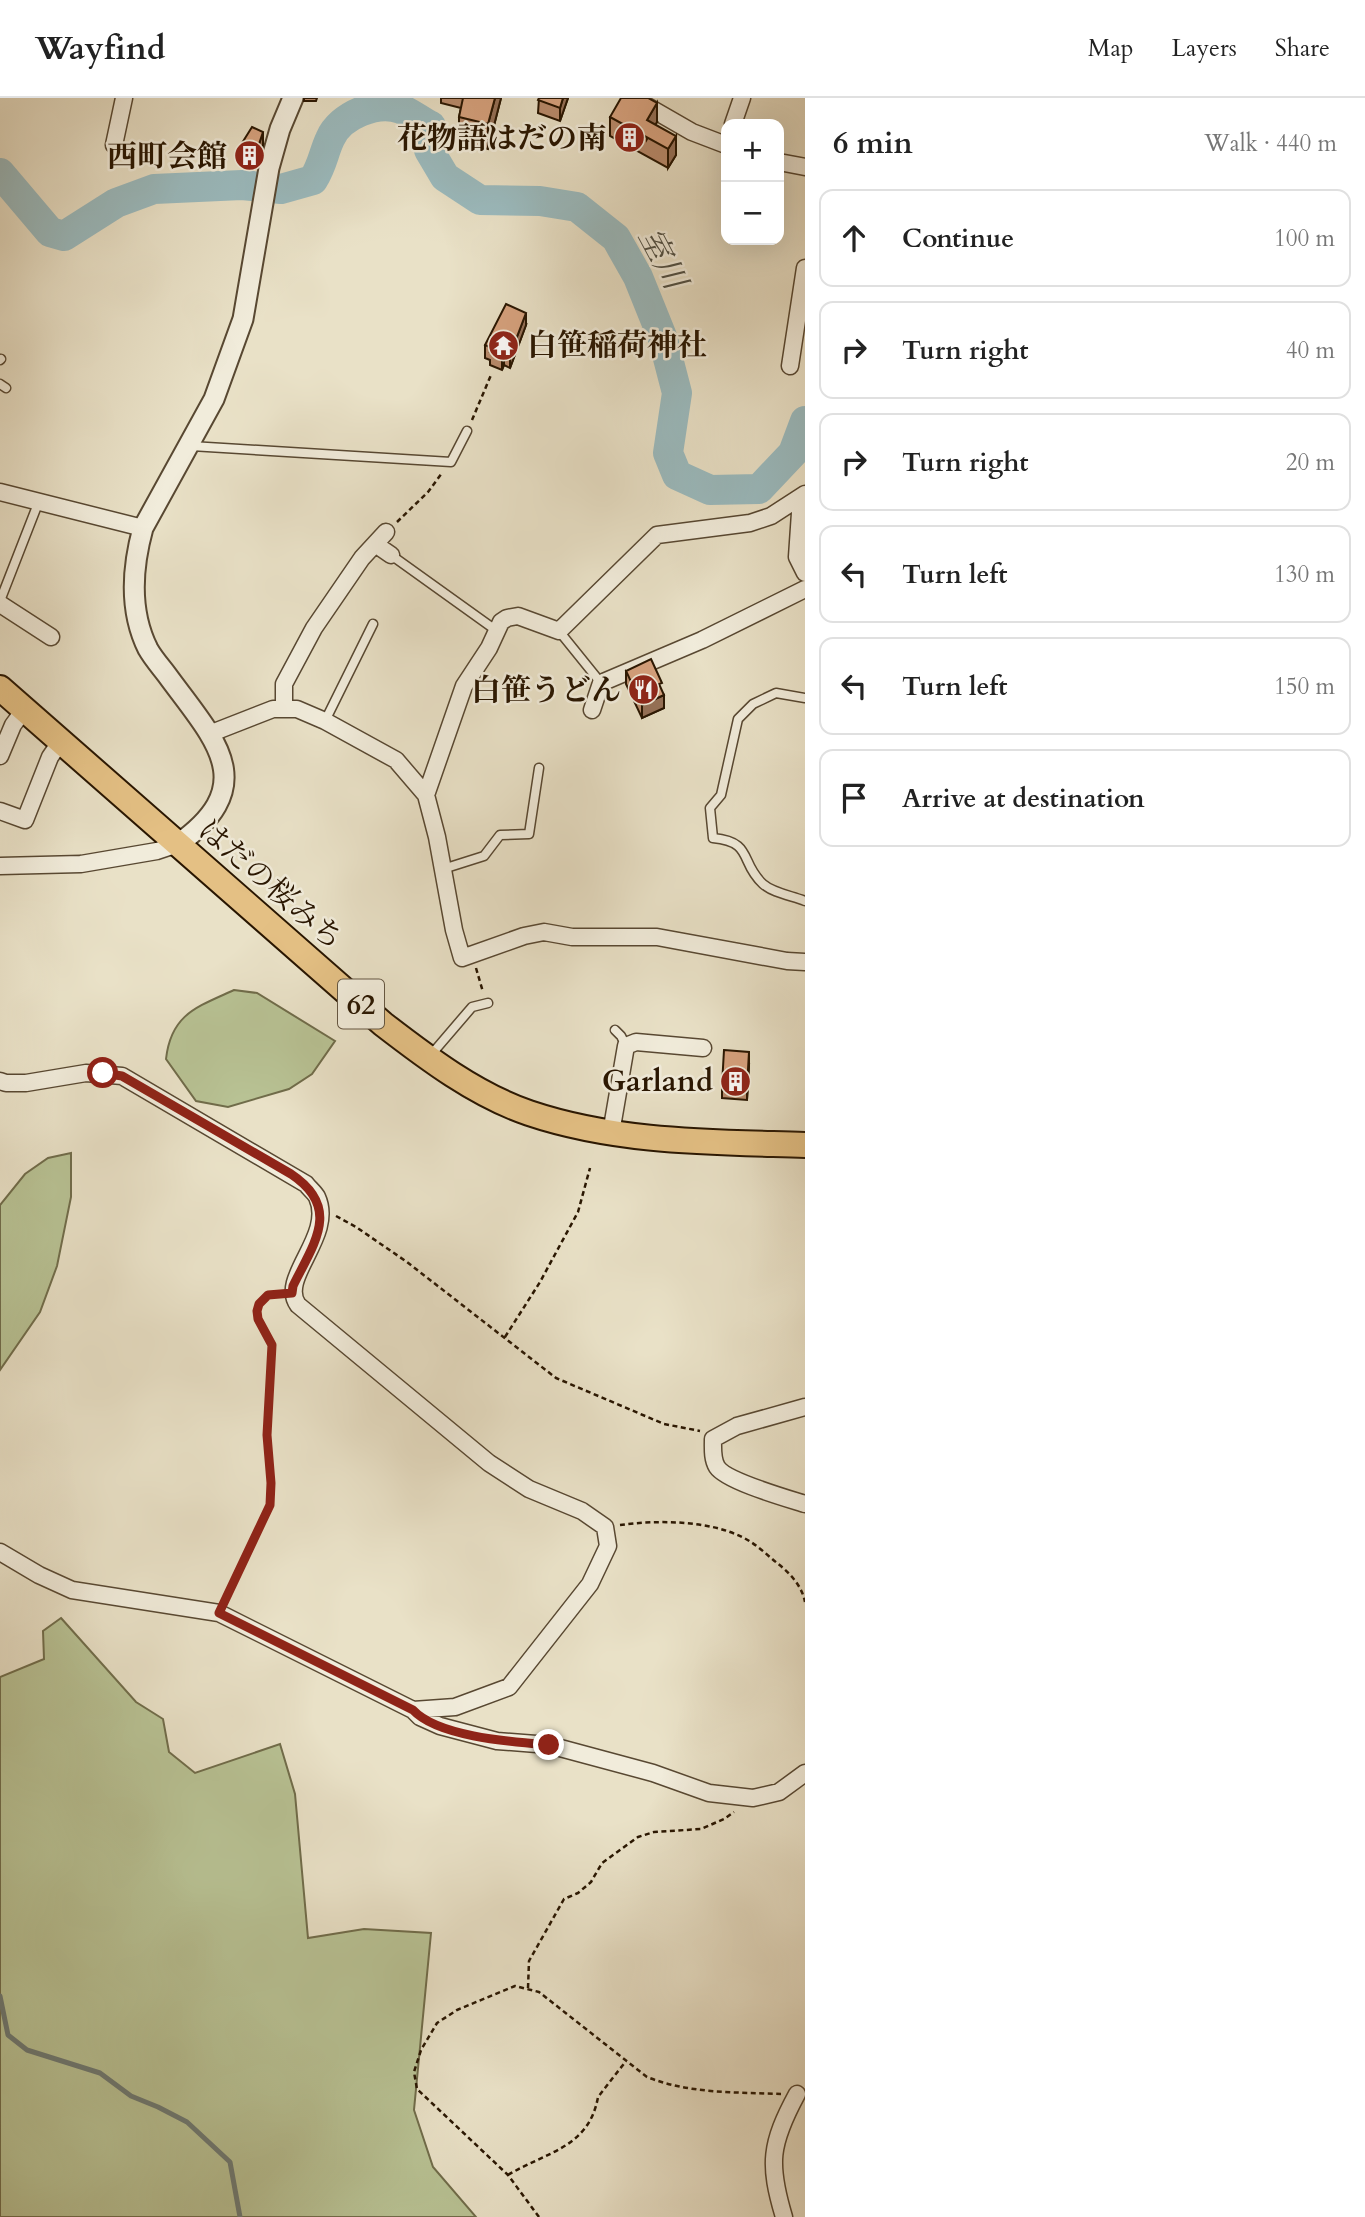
<!DOCTYPE html>
<meta charset="utf-8">
<style>
:root{--surface:#fff;--page:#f2f2f2;--text:#222;--muted:#767676;--line:#e0e0e0}
body{margin:0;font-family:Cardo,"Noto Serif JP",serif;background:var(--page);color:var(--text)}
.controls{position:absolute;right:21px;top:21px;display:grid;overflow:hidden;border-radius:14px;box-shadow:0 7px 28px #0002}
.controls button{width:63px;height:63px;display:grid;place-items:center;padding:0;border:0;border-bottom:2px solid var(--line);background:var(--surface);color:var(--text);font:35px sans-serif}
.stop{position:absolute;width:21px;height:21px;margin:-16px;border:5px solid #8f2418;border-radius:50%;background:#fff}
.stop.end{background:#8f2418;border-color:#fff;box-shadow:0 2px 7px #0008}
.list{margin:0;padding:0;list-style:none}
h2{display:flex;justify-content:space-between;align-items:center;height:91px;margin:0;padding:0 28px;font-size:30px}
h2 small{font-size:23px;font-weight:400;color:var(--muted)}
.list li{display:grid;grid-template-columns:46px 1fr auto;gap:21px;align-items:center;box-sizing:border-box;height:98px;margin:0 14px 14px;padding:0 14px;border:2px solid var(--line);border-radius:14px}
.list b{display:block;font-size:26px;white-space:nowrap}
.list em{font-size:23px;font-style:normal;color:var(--muted)}
.icon{flex:none;width:38px;height:38px;fill:none;stroke:currentColor;stroke-width:2;stroke-linecap:round;stroke-linejoin:round}
.map{position:relative;flex:none;width:805px;height:2119px;overflow:hidden}
header{display:flex;align-items:center;gap:42px;box-sizing:border-box;height:98px;padding:0 35px;background:var(--surface);border-bottom:2px solid var(--line)}
header strong{font-size:33px}
nav{display:flex;gap:38px;margin-inline-start:auto;font-size:24px}
main{display:flex}
aside{flex:1;background:var(--surface)}
.map>svg:first-child{display:block}
.green{fill:#b8c294;stroke:#706c4a;stroke-width:2}
.lines{fill:none;stroke-linecap:round;stroke-linejoin:round}
.stream{stroke:#6d7973;stroke-width:5}
.river{stroke:#9bbbbf;stroke-width:30}
.service-casing{stroke:#584832;stroke-width:11}
.minor-casing{stroke:#584832;stroke-width:19}
.tertiary-casing{stroke:#584832;stroke-width:23}
.primary-casing{stroke:#281500;stroke-width:28}
.path{stroke:#281500;stroke-width:2.5;stroke-dasharray:5 3.5;stroke-linecap:butt}
.service{stroke:#f1ecdb;stroke-width:8}
.minor{stroke:#f1ecdb;stroke-width:16}
.tertiary{stroke:#f1ecdb;stroke-width:19}
.primary{stroke:#e4c084;stroke-width:24}
.wall{fill:#b98b6c;stroke:#281500;stroke-width:2}
.shaded-wall{fill:#967158;stroke:#281500;stroke-width:2}
.building{fill:#d7a27e;stroke:#281500;stroke-width:2}
.route{stroke:#8f2418;stroke-width:9}
.labels{text-anchor:middle;stroke-width:5;stroke-linejoin:round;paint-order:stroke}
.shield{fill:#f1ecdb;stroke:#645642;stroke-width:2}
.shield-label{font-size:28px;font-weight:bold;fill:#281500}
.poi-label{font-size:30px;font-weight:bold;fill:#281500;stroke:#f1ecdb;text-anchor:end}
.street-label{font-size:30px;fill:#281500;stroke:#f1ecdb}
.water-label{font-size:32px;font-style:italic;fill:#504f43;stroke:#f1ecdb}
</style>
<header>
<strong>Wayfind</strong>
<nav><a>Map</a><a>Layers</a><a>Share</a></nav>
</header>
<main>
<div class="map">
<svg width="805" height="2119" viewBox="0 0 805 2119">
<rect width="100%" height="100%" fill="#e9e1c7"/>
<filter id="stains"><feTurbulence type="fractalNoise" baseFrequency=".00286" numOctaves="4"/><feColorMatrix values="0 0 0 0 .2 0 0 0 0 .09 0 0 0 0 .02 0 0 0 .5 -.17"/></filter>
<radialGradient id="worn" r=".72"><stop offset=".6" stop-color="#630" stop-opacity="0"/><stop offset="1" stop-color="#630" stop-opacity=".3"/></radialGradient>
<path class="green" d="M 234,892 L 257,895 L 335,943 L 312,976 L 289,991 L 228,1009 L 196,1003 L 166,961 C 171,916 197,909 234,892 Z
M 71,1055 L 71,1099 L 57,1168 L 40,1214 L 0,1272 L 0,1107 L 25,1076 L 48,1060 Z
M 61,1520 L 136,1604 L 163,1621 L 169,1654 L 195,1675 L 280,1646 L 295,1696 L 308,1840 L 364,1831 L 431,1835 L 414,2012 L 433,2069 L 476,2119 L 0,2119 L 0,1579 L 44,1561 L 43,1533 Z"/>
<g class="lines">
<path class="stream" d="M 0,1898 L 8,1937 L 27,1952 L 100,1975 L 131,1998 L 158,2009 L 187,2024 L 230,2064 L 240,2119"/>
<path class="river" d="M 0,75 L 50,134 L 64,138 L 116,105 L 154,91 L 242,87 L 281,91 L 313,82 C 323,66 323,56 330,41 C 340,17 378,2 401,11 C 411,15 421,23 431,28 L 429,52 L 445,79 L 480,102 L 540,103 L 577,109 L 616,140 L 638,179 L 663,241 L 677,295 L 668,355 L 677,377 L 710,392 L 759,391 L 793,355 L 805,323"/>
<defs>
<path id="service" d="M 0,262 L 1,261
M 0,286 L 6,290
M 191,348 L 451,364 L 467,333
M 391,457 L 497,533
M 0,503 L 39,403
M 559,533 L 601,585
M 805,600 L 776,595 L 753,606 L 738,621 L 721,697 L 710,710 L 713,740 C 754,744 739,764 763,786 C 773,795 793,798 805,803
M 325,623 L 373,526
M 443,771 L 484,758 L 500,737 L 529,736 L 539,670
M 615,932 L 621,938 L 626,948
M 430,958 L 472,909 L 488,905"/>
<path id="minor" d="M 633,0 L 692,34 L 726,47
M 733,26 L 742,0
M 114,47 L 124,0
M 779,64 L 805,69
M 790,268 L 805,170
M 0,394 L 143,430
M 801,400 L 797,459 L 805,475
M 375,446 L 391,457
M 0,506 L 51,539
M 284,609 L 284,586 L 314,530 L 362,460 L 386,434
M 592,612 L 601,585 L 702,542 L 805,491
M 209,636 L 273,611 L 297,611 L 325,623 L 396,662 L 426,697 L 437,739 L 454,832 L 462,860 L 524,838 L 544,834 L 572,839 L 657,839 L 787,863 L 805,864
M 0,658 L 13,627 L 24,612
M 426,697 L 464,588 L 489,550 L 501,524 L 507,520 L 518,518 L 559,533 L 657,437 L 750,425 L 771,418 L 805,396
M 0,713 L 25,722 L 50,659 L 61,643
M 0,768 L 81,766 L 157,753 L 178,746
M 0,983 L 6,985 L 26,985 L 86,975 L 122,978 L 306,1086 C 309,1090 315,1095 317,1099 C 335,1138 278,1180 298,1207 L 489,1365 L 529,1391 L 582,1413 L 605,1429 L 608,1448 L 590,1486 L 509,1589 L 455,1609 L 413,1612
M 611,1035 L 626,948 L 636,944 L 703,950
M 805,1309 L 737,1328 L 713,1341 C 713,1350 712,1361 717,1369 C 726,1383 786,1400 805,1406
M 0,1454 L 39,1477 L 72,1492 L 219,1515 L 413,1612 L 420,1619 L 440,1628 L 497,1643 L 549,1647 L 653,1675 L 709,1695 L 753,1700 L 779,1694 L 805,1675
M 784,2119 C 768,2066 770,2046 797,1996"/>
<path id="tertiary" d="M 178,746 C 263,686 213,640 167,577 C 161,569 153,560 148,551 C 129,513 132,470 143,430 L 214,301 L 243,221 L 269,70 L 280,31 L 293,0"/>
<path id="primary" d="M 0,590 L 383,926 C 427,960 476,997 529,1015 C 618,1045 712,1044 805,1047"/>
</defs>
<use href="#service" class="service-casing"/>
<use href="#minor" class="minor-casing"/>
<use href="#tertiary" class="tertiary-casing"/>
<use href="#primary" class="primary-casing"/>
<path class="path" d="M 472,322 L 491,277
M 397,424 L 428,394 L 442,375
M 476,870 L 483,894
M 336,1118 L 356,1129 L 407,1164 L 556,1280 L 664,1326 L 700,1333
M 505,1239 L 540,1184 L 578,1114 L 590,1070
M 620,1427 C 658,1422 707,1422 742,1439 C 755,1445 766,1456 777,1465 C 790,1475 802,1488 805,1504
M 226,1500 L 270,1407 L 271,1385 L 267,1337 L 272,1247 L 258,1221 L 257,1213 L 259,1206 L 268,1197 L 280,1195
M 528,1890 L 529,1863 L 564,1801 L 578,1795 L 591,1784 L 602,1765 L 638,1739 L 654,1734 L 701,1731 L 724,1721 L 734,1714
M 508,2077 C 546,2054 589,2050 598,1999 L 626,1963
M 539,2119 L 508,2077 L 417,1991 L 414,1974 L 421,1952 L 437,1925 L 457,1912 L 515,1888 L 539,1894 L 647,1979 C 690,1996 735,1994 781,1996"/>
<use href="#service" class="service"/>
<use href="#minor" class="minor"/>
<use href="#tertiary" class="tertiary"/>
<use href="#primary" class="primary"/>
</g>
<path class="wall" d="M 304,0 L 317,0 L 316,3 L 304,3 Z
M 441,0 L 501,0 L 488,51 L 459,43 L 459,19 L 461,10 L 441,5 Z
M 539,0 L 568,0 L 560,23 L 538,15 Z
M 610,19 L 657,24 L 655,27 L 676,57 L 668,70 L 610,38 Z
M 263,47 L 260,56 L 260,63 L 258,68 L 249,67 L 247,70 L 237,65 L 237,53 Z
M 526,227 L 510,270 L 504,267 L 502,272 L 490,267 L 490,262 L 485,260 L 485,247 Z
M 626,573 L 662,594 L 664,610 L 642,620 L 626,586 Z
M 749,967 L 747,1002 L 722,1000 L 722,987 Z"/>
<path class="shaded-wall" d="M 495,0 L 501,0 L 488,51 L 488,26 Z
M 563,0 L 568,0 L 560,23 L 560,10 Z
M 657,5 L 657,24 L 647,41 L 647,22 Z
M 263,34 L 263,47 L 260,56 L 260,63 L 258,68 L 258,49 Z
M 676,38 L 676,57 L 668,70 L 668,51 Z
M 249,54 L 249,67 L 247,70 L 247,58 Z
M 526,215 L 526,227 L 510,270 L 510,257 Z
M 504,254 L 504,267 L 502,272 L 502,259 Z
M 664,597 L 664,610 L 642,620 L 642,607 Z
M 749,954 L 749,967 L 747,1002 L 747,989 Z"/>
<path class="building" d="M 463,0 L 495,0 L 488,26 L 459,19 Z
M 539,0 L 563,0 L 560,10 L 538,2 Z
M 621,0 L 648,0 L 657,5 L 647,22 L 676,38 L 668,51 L 610,19 Z
M 252,29 L 263,34 L 258,49 L 260,50 L 258,55 L 249,54 L 247,58 L 237,53 Z
M 506,206 L 526,215 L 510,257 L 504,254 L 502,259 L 490,254 L 492,250 L 485,247 Z
M 651,561 L 662,585 L 659,586 L 664,597 L 642,607 L 626,573 Z
M 724,952 L 749,954 L 747,989 L 722,987 Z"/>
<g class="lines">
<path class="route" d="M 103,975 L 122,978 L 291,1076 C 342,1110 314,1145 293,1188 L 292,1195 L 268,1197 L 259,1206 L 257,1213 L 258,1221 L 272,1247 L 267,1337 L 271,1385 L 270,1407 L 219,1515 L 413,1612 C 438,1639 513,1644 549,1647"/>
</g>
<defs>
<symbol id="building-disc" viewBox="-11 -11 22 22"><circle r="9.5" fill="#8f2418" stroke="#f1ecdb"/><path d="M-4-6H4V6H1V3H-1V6H-4ZM-2.5-4.3h1.7v1.8h-1.7ZM.8-4.3h1.7v1.8H.8ZM-2.5-1h1.7V.8h-1.7ZM.8-1h1.7V.8H.8Z" fill="#fff"/></symbol>
<symbol id="temple-disc" viewBox="-11 -11 22 22"><circle r="9.5" fill="#8f2418" stroke="#f1ecdb"/><path d="M0-6L5-2H3V0L6.5 2.5H4V6H1.5V3h-3V6H-4V2.5H-6.5L-3 0V-2H-5Z" fill="#fff"/></symbol>
<symbol id="restaurant-disc" viewBox="-11 -11 22 22"><circle r="9.5" fill="#8f2418" stroke="#f1ecdb"/><path d="M-5-6h1v4h1v-4h1v4h1v-4h1v5L-1.5 .5V6h-2V.5L-5-1ZM5-6V6H3V1.5H1.5Q1.5-4 5-6Z" fill="#fff"/></symbol>
</defs>
<g fill-rule="evenodd">
<use href="#building-disc" x="612" y="22" width="35" height="35"/>
<use href="#building-disc" x="232" y="40" width="35" height="35"/>
<use href="#temple-disc" x="486" y="230" width="35" height="35"/>
<use href="#restaurant-disc" x="626" y="574" width="35" height="35"/>
<use href="#building-disc" x="718" y="966" width="35" height="35"/>
</g>
<g class="labels">
<rect class="shield" x="338" y="881.5" width="46" height="49" rx="5"/>
<g class="shield-label">
<text x="361" y="916">62</text>
</g>
<g class="poi-label">
<text x="607" y="50">花物語はだの南</text>
<text x="227" y="68">西町会館</text>
<text x="527" y="257" text-anchor="start">白笹稲荷神社</text>
<text x="621" y="602">白笹うどん</text>
<text x="713" y="993">Garland</text>
</g>
<g class="street-label">
<text transform="translate(271 786) rotate(41)" y="10">はだの桜みち</text>
</g>
<g class="water-label">
<text transform="translate(663 160) rotate(62)" y="11">室川</text>
</g>
</g>
<rect width="100%" height="100%" filter="url(#stains)"/>
<rect width="100%" height="100%" fill="url(#worn)"/>
</svg>
<div class="controls">
<button>+</button>
<button>−</button>
</div>
<div class="stop" style="left:103px;top:975px"></div>
<div class="stop end" style="left:549px;top:1647px"></div>
</div>
<aside>
<h2>6 min<small>Walk · 440 m</small></h2>
<ul class="list">
<li><svg class="icon" aria-label="ahead" viewBox="0 0 24 24"><path d="M12 20V5M6 11l6-6 6 6"/></svg><div><b>Continue</b></div><em>100 m</em></li>
<li><svg class="icon" aria-label="right" viewBox="0 0 24 24"><path d="M7 20v-9h11M14 6l5 5-5 5"/></svg><div><b>Turn right</b></div><em>40 m</em></li>
<li><svg class="icon" aria-label="right" viewBox="0 0 24 24"><path d="M7 20v-9h11M14 6l5 5-5 5"/></svg><div><b>Turn right</b></div><em>20 m</em></li>
<li><svg class="icon" aria-label="left" viewBox="0 0 24 24"><path d="M17 20v-9H6M10 6l-5 5 5 5"/></svg><div><b>Turn left</b></div><em>130 m</em></li>
<li><svg class="icon" aria-label="left" viewBox="0 0 24 24"><path d="M17 20v-9H6M10 6l-5 5 5 5"/></svg><div><b>Turn left</b></div><em>150 m</em></li>
<li><svg class="icon" aria-label="arrive" viewBox="0 0 24 24"><path d="M6 21V4h12l-3 4 3 4H6"/></svg><div><b>Arrive at destination</b></div></li>
</ul>
</aside>
</main>
